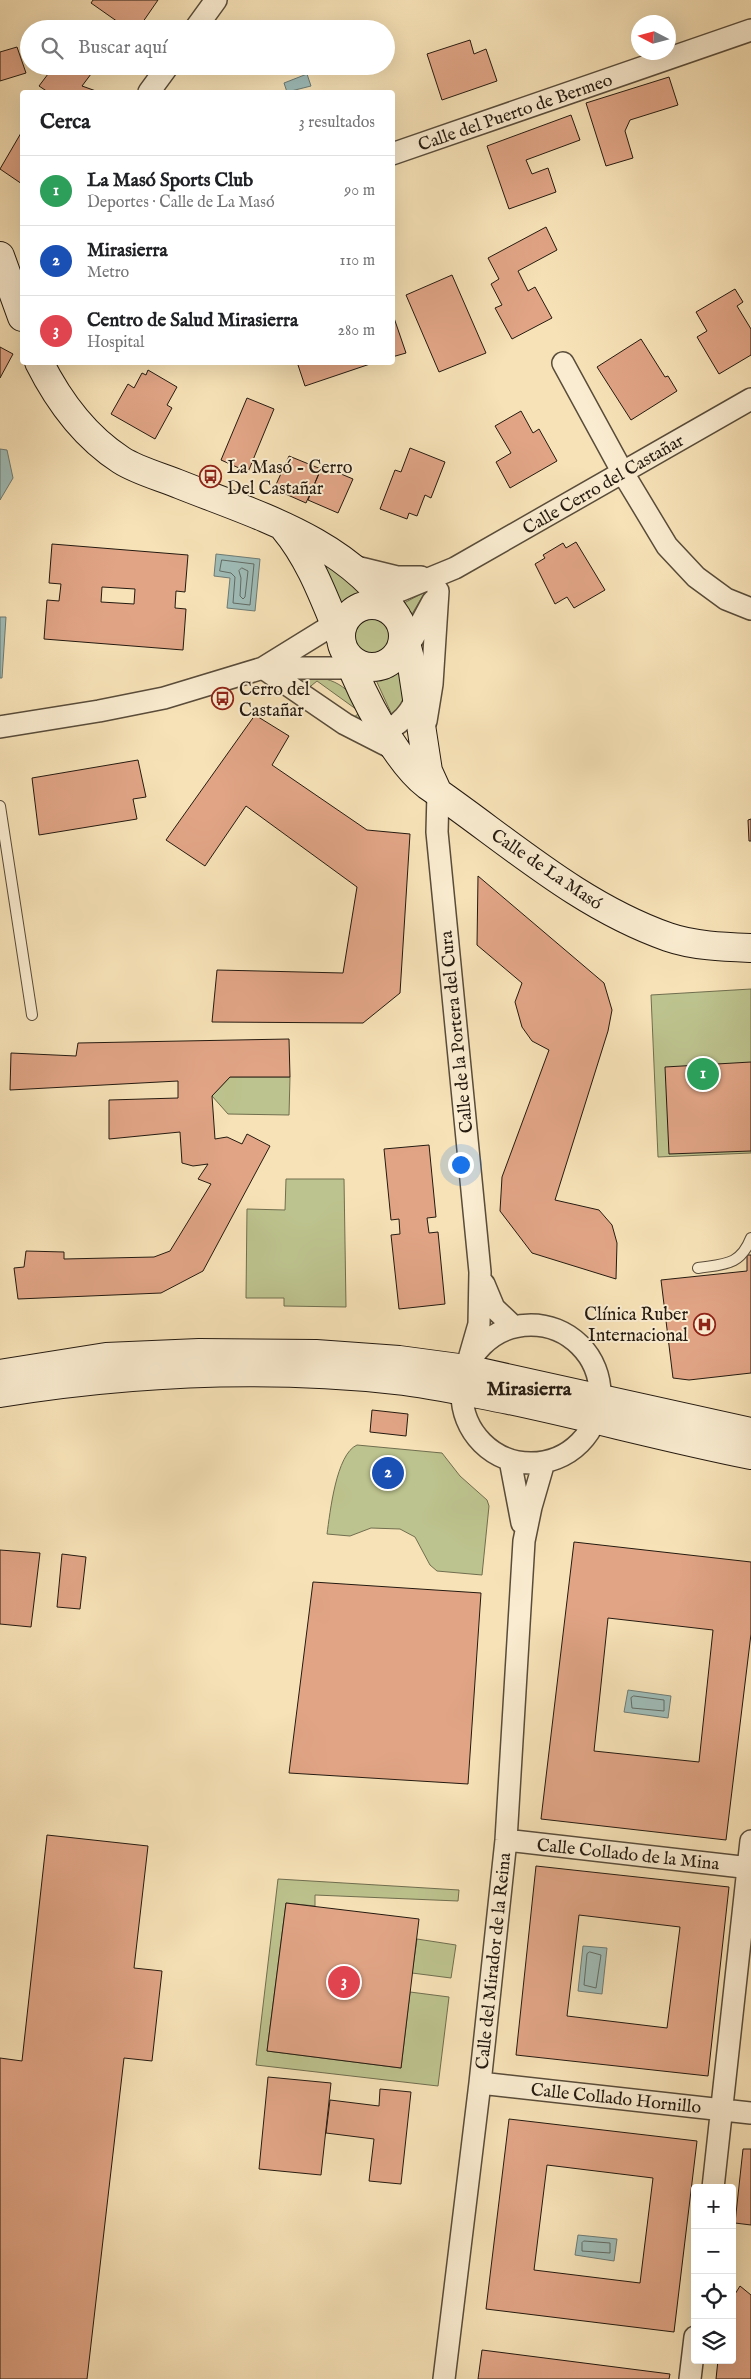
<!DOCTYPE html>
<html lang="es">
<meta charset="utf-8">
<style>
:root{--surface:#fff;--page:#f2f2f2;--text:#202124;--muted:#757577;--line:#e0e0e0;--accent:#db2777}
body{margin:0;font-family:"IM FELL English",serif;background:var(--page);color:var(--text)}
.controls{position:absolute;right:15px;bottom:15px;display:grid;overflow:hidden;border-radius:5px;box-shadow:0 5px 20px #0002}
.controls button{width:45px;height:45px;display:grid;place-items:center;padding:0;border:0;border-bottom:1px solid var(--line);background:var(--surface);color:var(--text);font:25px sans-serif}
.compass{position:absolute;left:631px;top:15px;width:45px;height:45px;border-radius:50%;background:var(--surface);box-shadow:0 5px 20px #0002;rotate:276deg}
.you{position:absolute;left:460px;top:1164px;width:18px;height:18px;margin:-12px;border:4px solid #fff;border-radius:50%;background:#1a73e8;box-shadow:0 0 0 8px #1a73e833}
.badge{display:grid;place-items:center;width:32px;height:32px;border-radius:50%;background:var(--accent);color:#fff;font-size:16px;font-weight:700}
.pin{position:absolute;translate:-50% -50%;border:2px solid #fff;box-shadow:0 1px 5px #0006}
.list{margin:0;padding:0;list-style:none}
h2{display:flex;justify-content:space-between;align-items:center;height:65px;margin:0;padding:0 20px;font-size:21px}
h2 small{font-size:16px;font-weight:400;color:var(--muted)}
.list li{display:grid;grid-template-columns:32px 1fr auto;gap:15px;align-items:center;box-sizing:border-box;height:70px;padding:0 20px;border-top:1px solid var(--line)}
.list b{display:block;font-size:19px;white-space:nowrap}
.list p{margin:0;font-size:16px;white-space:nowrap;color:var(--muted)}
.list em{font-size:16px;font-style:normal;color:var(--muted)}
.icon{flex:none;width:28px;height:28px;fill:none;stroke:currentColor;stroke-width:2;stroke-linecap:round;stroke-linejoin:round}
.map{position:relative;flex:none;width:751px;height:2379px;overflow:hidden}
.search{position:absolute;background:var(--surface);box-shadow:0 5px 20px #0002;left:20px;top:20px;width:375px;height:55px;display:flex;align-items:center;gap:12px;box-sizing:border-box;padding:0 18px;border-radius:28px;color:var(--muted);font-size:19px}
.panel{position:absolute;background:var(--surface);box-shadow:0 5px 20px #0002;left:20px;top:90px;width:375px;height:275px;border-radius:5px}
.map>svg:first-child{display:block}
.green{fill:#bdc38e;stroke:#706e4f}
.water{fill:#9fbcb7;stroke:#6e7b74}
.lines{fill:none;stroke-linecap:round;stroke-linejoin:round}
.shore{stroke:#626b64;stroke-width:1}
.building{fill:#e1a586;stroke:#241a10;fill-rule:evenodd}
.lane-casing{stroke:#594c3a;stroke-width:12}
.street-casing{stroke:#594c3a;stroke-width:24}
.secondary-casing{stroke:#241a10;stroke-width:30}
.lane{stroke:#faecd0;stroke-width:10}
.street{stroke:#faecd0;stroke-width:21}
.secondary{stroke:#faecd0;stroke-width:28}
.labels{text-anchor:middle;stroke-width:4;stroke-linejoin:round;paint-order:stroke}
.street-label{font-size:18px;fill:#241a10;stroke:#faecd0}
.poi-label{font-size:18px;fill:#241a10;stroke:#faecd0;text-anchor:start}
.quarter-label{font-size:20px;font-weight:bold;fill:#241a10;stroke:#faecd0}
</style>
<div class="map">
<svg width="751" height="2379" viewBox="0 0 751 2379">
<rect width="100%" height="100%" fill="#f7e2b7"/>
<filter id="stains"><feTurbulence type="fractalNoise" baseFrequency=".004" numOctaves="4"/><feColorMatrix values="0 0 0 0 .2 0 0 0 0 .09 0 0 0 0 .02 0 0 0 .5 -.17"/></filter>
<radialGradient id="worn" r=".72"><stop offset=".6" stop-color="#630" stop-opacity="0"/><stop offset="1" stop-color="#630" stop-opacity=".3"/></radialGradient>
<path class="green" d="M 322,558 L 363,593 L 340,607 L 317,562 Z
M 425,592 L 412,614 L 404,603 Z
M355 637a18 18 0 1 1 36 0a18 18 0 1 1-36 0Z
M 400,671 L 405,701 L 392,715 L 376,680 L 388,679 Z
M 308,676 C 344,679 353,694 370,723 L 351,720 L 360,712 L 317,681 L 306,690 L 293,680 Z
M 751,989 L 751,1153 L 658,1157 L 651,995 Z
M 230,1077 L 290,1077 L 289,1115 L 228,1114 L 212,1096 Z
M 286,1179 L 344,1179 L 346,1307 L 284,1306 L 284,1298 L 246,1298 L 247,1209 L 285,1210 Z
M 357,1445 L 442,1453 L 460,1476 L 487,1500 L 489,1506 L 482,1575 L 437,1571 L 430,1565 L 415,1537 L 400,1529 L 371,1528 L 350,1536 L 327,1534 C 330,1513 336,1454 357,1445 Z
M 278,1879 L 459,1890 L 458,1901 L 315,1895 L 315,1906 L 286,1903 L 267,2051 L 401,2068 L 410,1992 L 449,1997 L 438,2086 L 256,2065 Z
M 417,1939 L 456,1945 L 451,1978 L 412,1973 Z"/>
<path class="water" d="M 307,74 L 311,86 L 287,92 L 284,83 Z
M 0,449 L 7,450 L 13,478 L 0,500 Z
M 216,554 L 260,559 L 255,611 L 227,608 L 230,578 L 214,576 Z
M 0,617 L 6,617 L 2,678 L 0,678 Z
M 628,1690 L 671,1696 L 668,1718 L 624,1712 Z
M 583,1946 L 607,1948 L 602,1994 L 578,1991 Z
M 578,2235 L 617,2239 L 614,2261 L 575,2255 Z"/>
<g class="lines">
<path class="shore" d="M 222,560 L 254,564 L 250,605 L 233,603 L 235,577 L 231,573 L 220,571 Z
M 242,568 L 248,571 L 245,597 L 243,599 L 240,596 L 241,578 L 239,571 Z
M 634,1696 L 664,1700 L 664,1711 L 632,1708 L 631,1698 Z
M 590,1952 L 601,1955 L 596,1988 L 584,1985 L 587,1954 Z
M 584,2241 L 610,2243 L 610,2253 L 582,2251 L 582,2243 Z"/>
</g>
<path class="building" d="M 93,0 L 158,0 L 138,29 L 128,29 L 91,3 Z
M 470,40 L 474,54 L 486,49 L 497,81 L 442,100 L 427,54 Z
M 17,47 L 26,73 L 0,81 L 0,52 Z
M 54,66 L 97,66 L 82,86 L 96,91 L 48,92 L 39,86 Z
M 669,77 L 678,105 L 630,120 L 625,131 L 633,158 L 606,166 L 586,103 Z
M 571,115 L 580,140 L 526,160 L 532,174 L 548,168 L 556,192 L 509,209 L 487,146 Z
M 21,133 L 22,134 L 22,184 L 0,169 Z
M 546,227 L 557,250 L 518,271 L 528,291 L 535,287 L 552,318 L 512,339 L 495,308 L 502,305 L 491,284 L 499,279 L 488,258 Z
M 452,275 L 486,353 L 439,372 L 406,295 Z
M 735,289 L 743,302 L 737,306 L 751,329 L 751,355 L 719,374 L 697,337 L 707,331 L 696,312 Z
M 392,312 L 406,353 L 392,357 Z
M 641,339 L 665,377 L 668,376 L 677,391 L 631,420 L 597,367 Z
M 0,347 L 13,354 L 0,378 Z
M 297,362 L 376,362 L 305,386 Z
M 148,370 L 177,387 L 167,405 L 172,408 L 155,439 L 111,414 L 128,384 L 134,388 L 142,373 L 146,375 Z
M 247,398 L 274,409 L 248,472 L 221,460 Z
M 521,411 L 533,433 L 539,429 L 557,461 L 510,488 L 496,462 L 511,453 L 495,426 Z
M 410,448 L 445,462 L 431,498 L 425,495 L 417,516 L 409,513 L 407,519 L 380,509 L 395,470 L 401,472 Z
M 289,456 L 321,469 L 306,503 L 274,489 Z
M 322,466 L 353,479 L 338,513 L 308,500 Z
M 576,542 L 605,590 L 574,608 L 567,597 L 555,604 L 535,564 L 545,558 L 543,555 L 563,543 L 566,548 Z
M 52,544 L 188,555 L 185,592 L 176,591 L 175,608 L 186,609 L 183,650 L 44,639 L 47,600 L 59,601 L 61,584 L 49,583 ZM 102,587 L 135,589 L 134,604 L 101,602 Z
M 255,715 L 289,736 L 272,765 L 367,830 L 410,834 L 400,993 L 363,1023 L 212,1022 L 217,970 L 343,973 L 357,887 L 246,806 L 205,866 L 166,840 Z
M 138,760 L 146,797 L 133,799 L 137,819 L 39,835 L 32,778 Z
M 751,819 L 751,841 L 749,841 L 748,820 Z
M 478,876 L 604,983 L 612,1010 L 608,1031 L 555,1200 L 599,1210 L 612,1225 L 617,1243 L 616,1279 L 532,1253 L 500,1211 L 502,1177 L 549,1050 L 532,1041 L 522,1027 L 515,1002 L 522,983 L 477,945 Z
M 289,1039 L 290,1077 L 230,1077 L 212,1096 L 215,1139 L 227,1137 L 242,1144 L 247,1134 L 270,1146 L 203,1271 L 161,1293 L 18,1299 L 14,1268 L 24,1267 L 26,1251 L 64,1252 L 64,1259 L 154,1257 L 170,1251 L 211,1184 L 198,1179 L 208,1164 L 193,1166 L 182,1163 L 180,1132 L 109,1139 L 109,1100 L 178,1098 L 178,1081 L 10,1090 L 11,1053 L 76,1056 L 78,1043 Z
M 751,1062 L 751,1151 L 669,1154 L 665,1067 Z
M 429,1145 L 436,1217 L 427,1218 L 429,1233 L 438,1232 L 445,1304 L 399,1309 L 391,1235 L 400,1234 L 399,1219 L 391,1220 L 384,1149 Z
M 747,1255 L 751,1255 L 751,1373 L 689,1380 L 673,1378 L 661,1280 L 747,1271 Z
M 372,1410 L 408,1414 L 406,1436 L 370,1432 Z
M 574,1542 L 751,1562 L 751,1634 L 726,1840 L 541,1819 ZM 608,1618 L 713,1630 L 699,1762 L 594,1751 Z
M 0,1550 L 40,1553 L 31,1627 L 0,1624 Z
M 62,1554 L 86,1557 L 80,1609 L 57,1607 Z
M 313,1582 L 481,1593 L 468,1784 L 289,1773 Z
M 47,1835 L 148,1846 L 134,1968 L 162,1971 L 152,2061 L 124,2058 L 87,2379 L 0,2379 L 0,2058 L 22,2061 Z
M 536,1866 L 729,1887 L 708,2076 L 516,2055 ZM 579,1915 L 680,1927 L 667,2028 L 567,2016 Z
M 286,1903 L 419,1919 L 401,2068 L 267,2051 Z
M 268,2077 L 331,2083 L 321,2175 L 259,2169 Z
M 380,2089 L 411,2092 L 401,2184 L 369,2181 L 374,2139 L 326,2133 L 330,2100 L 379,2106 Z
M 509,2119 L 697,2141 L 674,2332 L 486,2309 ZM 547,2165 L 653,2178 L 640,2283 L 534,2270 Z
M 743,2149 L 751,2149 L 751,2225 L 735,2223 Z
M 740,2286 L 751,2295 L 751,2379 L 716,2379 L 718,2360 L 732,2360 L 732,2299 Z
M 482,2350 L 670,2374 L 669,2379 L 478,2379 Z"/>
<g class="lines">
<defs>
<path id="lane" d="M 0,806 L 32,1015
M 698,1268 C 724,1264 740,1266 751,1238"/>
<path id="street" d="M 195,29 L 216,0
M 149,92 L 168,66
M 392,154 L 751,30
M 563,363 L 623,473 L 667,546 L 696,577 L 726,599 L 751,609
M 352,566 L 397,577 L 421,577
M 360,607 L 455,568 L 751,399
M 394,659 L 413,638 L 433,601
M 263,668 L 345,724 L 394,749
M 263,668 L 372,668
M 426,721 L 432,684 L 438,591
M 0,727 L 99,711 L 164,698 L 263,668 L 352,613
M 370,735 C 390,734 411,716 416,697
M 438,793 L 437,832 L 480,1272 L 479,1324 L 466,1369
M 484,1284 L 494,1308 L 513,1326
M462 1394a69 69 0 1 1 138 0a69 69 0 1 1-138 0Z
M 510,1460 L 522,1523
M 506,1840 L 751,1868
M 480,2083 L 751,2113
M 713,2188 L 751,1841
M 444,2379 L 480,2083 L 506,1840 L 524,1541 L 531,1507 L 544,1462
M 690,2379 L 695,2337"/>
<path id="secondary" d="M 0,256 L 22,317
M 39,362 C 59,402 84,436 121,460 C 138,471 162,477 181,485 C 259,516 350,542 397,617
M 284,528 C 311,560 325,601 341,639
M341 636a31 31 0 1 1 62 0a31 31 0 1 1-62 0Z
M 403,632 L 412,666 L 428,771 L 438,793
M 348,657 C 362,695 396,761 427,785 C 506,839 577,905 668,937 C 694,946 724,947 751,948
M 0,1374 L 106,1357 L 199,1353 L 316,1354 L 399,1360 L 466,1369 L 751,1432
M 0,1393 C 130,1372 265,1366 396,1380 C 434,1384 472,1393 509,1400 C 590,1417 670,1439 751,1455"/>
</defs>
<use href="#lane" class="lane-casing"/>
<use href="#street" class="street-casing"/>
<use href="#secondary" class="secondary-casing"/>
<use href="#lane" class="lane"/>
<use href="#street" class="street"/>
<use href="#secondary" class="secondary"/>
</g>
<defs>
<symbol id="bus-ring" viewBox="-11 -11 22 22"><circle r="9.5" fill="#faecd0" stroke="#8f2418" stroke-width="1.5"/><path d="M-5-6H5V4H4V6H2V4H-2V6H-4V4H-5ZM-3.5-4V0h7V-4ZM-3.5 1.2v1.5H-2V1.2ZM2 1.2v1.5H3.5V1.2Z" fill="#8f2418"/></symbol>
<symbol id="hospital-ring" viewBox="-11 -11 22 22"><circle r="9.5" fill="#faecd0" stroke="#8f2418" stroke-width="1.5"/><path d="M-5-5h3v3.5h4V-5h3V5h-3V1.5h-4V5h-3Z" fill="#8f2418"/></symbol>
</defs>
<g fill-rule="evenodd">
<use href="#bus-ring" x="198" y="464" width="25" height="25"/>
<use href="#bus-ring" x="210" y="686" width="25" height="25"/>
<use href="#hospital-ring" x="692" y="1312" width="25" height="25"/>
</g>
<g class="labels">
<g class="street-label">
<text transform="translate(515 112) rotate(-19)" y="6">Calle del Puerto de Bermeo</text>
<text transform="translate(603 484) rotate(-30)" y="6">Calle Cerro del Castañar</text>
<text transform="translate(547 869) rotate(34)" y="6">Calle de La Masó</text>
<text transform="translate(456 1032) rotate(-96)" y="6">Calle de la Portera del Cura</text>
<text transform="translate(628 1854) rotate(6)" y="6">Calle Collado de la Mina</text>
<text transform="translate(493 1961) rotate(-84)" y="6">Calle del Mirador de la Reina</text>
<text transform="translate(616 2098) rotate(6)" y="6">Calle Collado Hornillo</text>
</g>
<g class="poi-label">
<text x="227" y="473">La Masó - Cerro<tspan x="227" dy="21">Del Castañar</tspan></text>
<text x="239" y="695">Cerro del<tspan x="239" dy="21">Castañar</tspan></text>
<text x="688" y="1320" text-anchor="end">Clínica Ruber<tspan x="688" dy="21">Internacional</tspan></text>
</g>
<g class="quarter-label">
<text x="529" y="1395">Mirasierra</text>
</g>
</g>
<rect width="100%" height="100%" filter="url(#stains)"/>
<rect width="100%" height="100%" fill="url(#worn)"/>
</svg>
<div class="controls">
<button>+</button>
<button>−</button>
<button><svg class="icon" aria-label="locate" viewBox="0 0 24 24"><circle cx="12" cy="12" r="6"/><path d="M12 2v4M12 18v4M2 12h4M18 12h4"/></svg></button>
<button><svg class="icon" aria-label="layers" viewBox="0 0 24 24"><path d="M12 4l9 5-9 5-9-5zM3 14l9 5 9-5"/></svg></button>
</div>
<svg class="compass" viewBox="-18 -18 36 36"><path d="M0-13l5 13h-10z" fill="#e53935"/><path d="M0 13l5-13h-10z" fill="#757577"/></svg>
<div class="you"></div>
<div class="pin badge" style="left:703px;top:1074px;background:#2e9e5b">1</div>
<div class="pin badge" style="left:388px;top:1473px;background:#1a4fb4">2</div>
<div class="pin badge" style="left:344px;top:1982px;background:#e0444e">3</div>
<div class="search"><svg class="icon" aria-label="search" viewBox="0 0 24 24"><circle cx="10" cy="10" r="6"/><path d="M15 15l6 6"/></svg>Buscar aquí</div>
<section class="panel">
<h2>Cerca<small>3 resultados</small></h2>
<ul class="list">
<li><span class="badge" style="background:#2e9e5b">1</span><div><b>La Masó Sports Club</b><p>Deportes · Calle de La Masó</p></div><em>90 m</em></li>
<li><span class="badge" style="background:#1a4fb4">2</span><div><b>Mirasierra</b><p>Metro</p></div><em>110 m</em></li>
<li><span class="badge" style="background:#e0444e">3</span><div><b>Centro de Salud Mirasierra</b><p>Hospital</p></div><em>280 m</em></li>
</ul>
</section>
</div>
